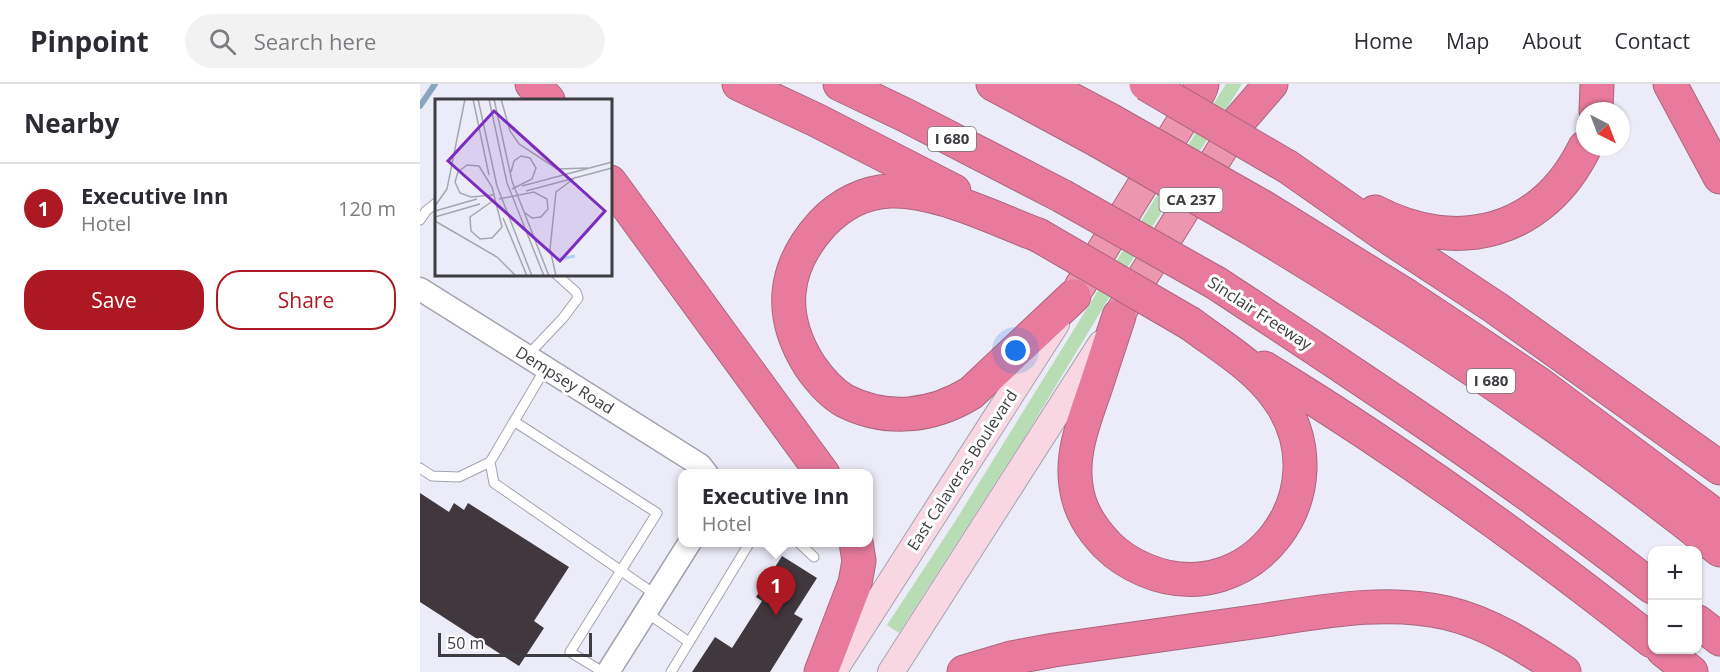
<!DOCTYPE html>
<meta charset="utf-8">
<style>
:root{--surface:#fff;--page:#f2f2f3;--text:#2b2b33;--muted:#7c7c81;--line:#e1e1e2;--accent:#ac1923}
body{margin:0;font-family:"Open Sans",sans-serif;background:var(--page);color:var(--text)}
.controls{position:absolute;right:18px;bottom:18px;display:grid;overflow:hidden;border-radius:12px;box-shadow:0 2px 4px #0004}
.controls button{width:54px;height:54px;display:grid;place-items:center;padding:0;border:0;border-bottom:2px solid var(--line);background:var(--surface);color:var(--text);font:30px sans-serif}
.compass{position:absolute;left:1156px;top:18px;width:54px;height:54px;border-radius:50%;background:var(--surface);box-shadow:0 2px 4px #0004;rotate:138deg}
.scale{position:absolute;left:18px;bottom:15px;width:154px;box-sizing:border-box;padding-left:6px;border:3px solid #3c3c41;border-top:0;font-size:16px;line-height:21px;white-space:nowrap;color:#3c3c41;-webkit-text-stroke:4px #fff;paint-order:stroke}
.you{position:absolute;left:596px;top:267px;width:21px;height:21px;margin:-15px;border:4px solid #fff;border-radius:50%;background:#1a73e8;box-shadow:0 0 0 9px #1a73e833}
.badge{display:grid;place-items:center;width:39px;height:39px;border-radius:50%;background:var(--accent);color:#fff;font-size:20px;font-weight:700}
.pin{position:absolute;translate:-50% -50px;filter:drop-shadow(0 2px 3px #0008)}
.pin::after{content:'';position:absolute;top:32px;width:21px;height:18px;background:inherit;clip-path:polygon(0 0,100% 0,50% 100%)}
.popup{position:absolute;left:258px;top:385px;width:195px;height:78px;box-sizing:border-box;display:grid;place-content:center;border-radius:12px;background:var(--surface);filter:drop-shadow(0 2px 4px #0005);font-size:20px;white-space:nowrap;color:var(--muted)}
.popup b{font-size:22px;color:var(--text)}
.popup::after{content:'';position:absolute;left:50%;top:100%;margin-left:-12px;border:12px solid transparent;border-top-color:var(--surface)}
.list{margin:0;padding:0;list-style:none}
h2{display:flex;justify-content:space-between;align-items:center;height:78px;margin:0;padding:0 24px;font-size:26px}
h2 small{font-size:20px;font-weight:400;color:var(--muted)}
.list li{display:grid;grid-template-columns:39px 1fr auto;gap:18px;align-items:center;box-sizing:border-box;height:90px;padding:0 24px;border-top:2px solid var(--line)}
.list b{display:block;font-size:22px;white-space:nowrap}
.list p{margin:0;font-size:20px;white-space:nowrap;color:var(--muted)}
.list em{font-size:20px;font-style:normal;color:var(--muted)}
.actions{display:flex;gap:12px;padding:18px 24px}
.actions a{flex:1;padding:14px 0;border:2px solid var(--accent);border-radius:24px;text-align:center;font-size:21px;color:var(--accent)}
.actions .main{background:var(--accent);color:#fff}
.icon{flex:none;width:33px;height:33px;fill:none;stroke:currentColor;stroke-width:2;stroke-linecap:round;stroke-linejoin:round}
.map{position:relative;flex:none;width:1300px;height:588px;overflow:hidden}
header{display:flex;align-items:center;gap:36px;box-sizing:border-box;height:84px;padding:0 30px;background:var(--surface);border-bottom:2px solid var(--line)}
header strong{font-size:28px}
nav{display:flex;gap:33px;margin-inline-start:auto;font-size:21px}
.search{width:420px;height:54px;background:var(--page);display:flex;align-items:center;gap:15px;box-sizing:border-box;padding:0 21px;border-radius:33px;color:var(--muted);font-size:22px}
main{display:flex}
aside{flex:1;background:var(--surface)}
.map>svg:first-child{display:block}
.green{fill:#b8dcb4}
.lines{fill:none;stroke-linecap:round;stroke-linejoin:round}
.stream{stroke:#8aa6bf;stroke-width:6}
.building{fill:#41383e}
.service-casing{stroke:#a3a3af;stroke-width:11}
.tertiary-casing{stroke:#a3a3af;stroke-width:25}
.secondary-casing{stroke:#a3a3af;stroke-width:28}
.trunk-casing{stroke:#ac657d;stroke-width:32}
.motorway-casing{stroke:#ac657d;stroke-width:35}
.service{stroke:#fff;stroke-width:9}
.tertiary{stroke:#fff;stroke-width:22}
.secondary{stroke:#f8d7e2;stroke-width:26}
.trunk{stroke:#ec96b0;stroke-width:30}
.motorway{stroke:#e87b9d;stroke-width:33}
.motorway-bridge-casing{stroke:#ac657d;stroke-width:35;stroke-linecap:butt}
.motorway-bridge{stroke:#e87b9d;stroke-width:33}
.labels{text-anchor:middle;stroke-width:6;stroke-linejoin:round;paint-order:stroke}
.shield{fill:#fff;stroke:#76767a;stroke-width:1.5}
.shield-label{font-size:15px;font-weight:bold;fill:#3c3c41}
.street-label{font-size:16px;fill:#3c3c41;stroke:#fff}
.inset-river{fill:none;stroke:#acd3f5;stroke-width:3}
.inset-road{fill:none;stroke:#a6a6af;stroke-width:1.5}
.view{fill:#7b2cbf;fill-opacity:0.15;stroke:#7b2cbf;stroke-width:3}
.inset-edge{fill:none;stroke:#3c3c41;stroke-width:3}
</style>
<header>
<strong>Pinpoint</strong>
<div class="search"><svg class="icon" aria-label="search" viewBox="0 0 24 24"><circle cx="10" cy="10" r="6"/><path d="M15 15l6 6"/></svg>Search here</div>
<nav><a>Home</a><a>Map</a><a>About</a><a>Contact</a></nav>
</header>
<main>
<aside>
<h2>Nearby<small></small></h2>
<ul class="list">
<li><span class="badge">1</span><div><b>Executive Inn</b><p>Hotel</p></div><em>120 m</em></li>
</ul>
<div class="actions"><a class="main">Save</a><a>Share</a></div>
</aside>
<div class="map">
<svg width="1300" height="588" viewBox="0 0 1300 588">
<rect width="100%" height="100%" fill="#ececf8"/>
<path class="green" d="M 806,0 L 822,0 L 734,140 L 606,351 L 479,549 L 467,541 L 536,436 Z"/>
<g class="lines">
<path class="stream" d="M 0,22 L 15,0"/>
</g>
<path class="building" d="M 0,409 L 29,428 L 34,419 L 44,426 L 48,419 L 149,483 L 114,537 L 124,544 L 99,582 L 0,518 Z
M 362,472 L 397,494 L 374,530 L 383,535 L 350,588 L 272,588 L 295,553 L 312,564 L 342,517 L 336,513 Z"/>
<g class="lines">
<defs>
<path id="service" d="M 0,136 L 6,127 L 16,119
M 107,272 L 143,234 L 158,214 L 156,208 L 136,190
M 95,338 L 237,429 L 150,568 L 183,588
M 70,378 L 74,399 L 236,511
M 0,384 L 12,392 L 39,393 L 70,378 L 125,285
M 378,458 L 394,473
M 227,529 L 269,558
M 251,588 L 330,458"/>
<path id="tertiary" d="M 0,205 L 280,381 L 287,390
M 188,588 L 270,458"/>
<path id="secondary" d="M 413,588 L 636,240
M 471,588 L 681,260"/>
<path id="trunk" d="M 660,202 L 782,5
M 702,226 L 824,30"/>
<path id="motorway" d="M 112,0 L 128,16
M 319,0 L 396,36 L 534,107
M 420,0 L 485,31 L 642,112
M 573,0 L 677,56
M 622,0 L 690,36
M 1250,0 L 1300,93
M 776,14 L 782,0
M 1176,27 L 1177,0
M 818,38 L 851,0
M 868,83 L 965,151 L 1076,224 L 1300,384
M 190,98 L 403,390
M 843,123 L 987,212 L 1118,299 L 1300,435
M 955,128 C 1038,171 1123,149 1165,63
M 830,144 C 993,242 1151,347 1300,466
M 618,151 C 575,135 516,105 470,107 C 444,108 420,121 402,140 C 362,184 358,232 390,282 C 399,295 411,309 425,317 C 467,338 512,333 551,309 L 654,212
M 796,199 C 944,296 1092,394 1232,503
M 699,232 C 691,256 683,281 675,305 C 664,337 651,369 656,402 C 659,426 671,444 687,461 C 698,472 711,480 725,486 C 831,531 925,406 857,313 C 836,283 800,262 771,240
M 844,284 C 979,366 1109,460 1232,557
M 1278,538 L 1300,555
M 1243,566 L 1271,588
M 401,588 L 435,499 L 439,477 L 436,458
M 544,588 L 591,574 L 634,566 C 700,557 767,547 833,538 C 896,529 963,514 1027,529 C 1070,539 1108,564 1144,588"/>
</defs>
<use href="#service" class="service-casing"/>
<use href="#tertiary" class="tertiary-casing"/>
<use href="#secondary" class="secondary-casing"/>
<use href="#trunk" class="trunk-casing"/>
<use href="#motorway" class="motorway-casing"/>
<use href="#service" class="service"/>
<use href="#tertiary" class="tertiary"/>
<use href="#secondary" class="secondary"/>
<use href="#trunk" class="trunk"/>
<use href="#motorway" class="motorway"/>
<defs>
<path id="motorway-bridge" d="M 726,0 L 868,83
M 690,36 L 843,123
M 677,56 L 830,144
M 642,112 L 796,199
M 618,151 L 771,240"/>
</defs>
<use href="#motorway-bridge" class="motorway-bridge-casing"/>
<use href="#motorway-bridge" class="motorway-bridge"/>
</g>
<g class="labels">
<g class="shield">
<rect x="508" y="43" width="48" height="24" rx="4.5"/>
<rect x="739.5" y="104" width="63" height="24" rx="4.5"/>
<rect x="1047" y="285" width="48" height="24" rx="4.5"/>
</g>
<g class="shield-label">
<text x="532" y="60">I 680</text>
<text x="771" y="121">CA 237</text>
<text x="1071" y="302">I 680</text>
</g>
<g class="street-label">
<text transform="translate(840 229) rotate(33)" y="6">Sinclair Freeway</text>
<text transform="translate(145 296) rotate(32)" y="6">Dempsey Road</text>
<text transform="translate(542 386) rotate(-57)" y="6">East Calaveras Boulevard</text>
</g>
</g>
<g transform="translate(15 15)">
<rect width="177" height="177" fill="#ececf8"/>
<path class="inset-river" d="M 121,161 L 140,157"/>
<path class="inset-road" d="M 38,0 L 54,76M 43,0 L 62,87 L 97,177M 54,0 L 72,84 L 109,177M 59,0 L 77,82 L 114,177M 66,0 L 75,32 L 84,45 L 122,70 L 153,69M 76,73 L 79,62 L 86,57 L 95,59 L 101,69 L 97,80 L 77,90M 87,87 L 177,63M 91,92 L 177,69M 58,96 L 36,98 L 25,94 L 20,83 L 23,73 L 32,66 L 44,67 L 57,88 L 67,128 L 57,139 L 45,140 L 36,132 L 35,118 L 59,101M 64,100 L 99,93 L 112,100 L 113,110 L 106,118 L 97,119 L 89,113M 0,107 L 12,90 L 30,0M 0,112 L 42,100M 0,118 L 45,105M 68,119 L 92,177M 0,122 L 62,158 L 81,177M 121,177 L 115,150 L 121,93 L 141,78"/>
<path class="view" d="M 59,12 L 170,112 L 125,162 L 13,62 Z"/>
<rect width="177" height="177" class="inset-edge"/>
</g>
</svg>
<div class="controls">
<button>+</button>
<button>−</button>
</div>
<svg class="compass" viewBox="-18 -18 36 36"><path d="M0-13l5 13h-10z" fill="#e53935"/><path d="M0 13l5-13h-10z" fill="#7c7c81"/></svg>
<div class="scale">50 m</div>
<div class="you"></div>
<div class="pin badge" style="left:356px;top:532px">1</div>
<div class="popup"><b>Executive Inn</b>Hotel</div>
</div>
</main>
